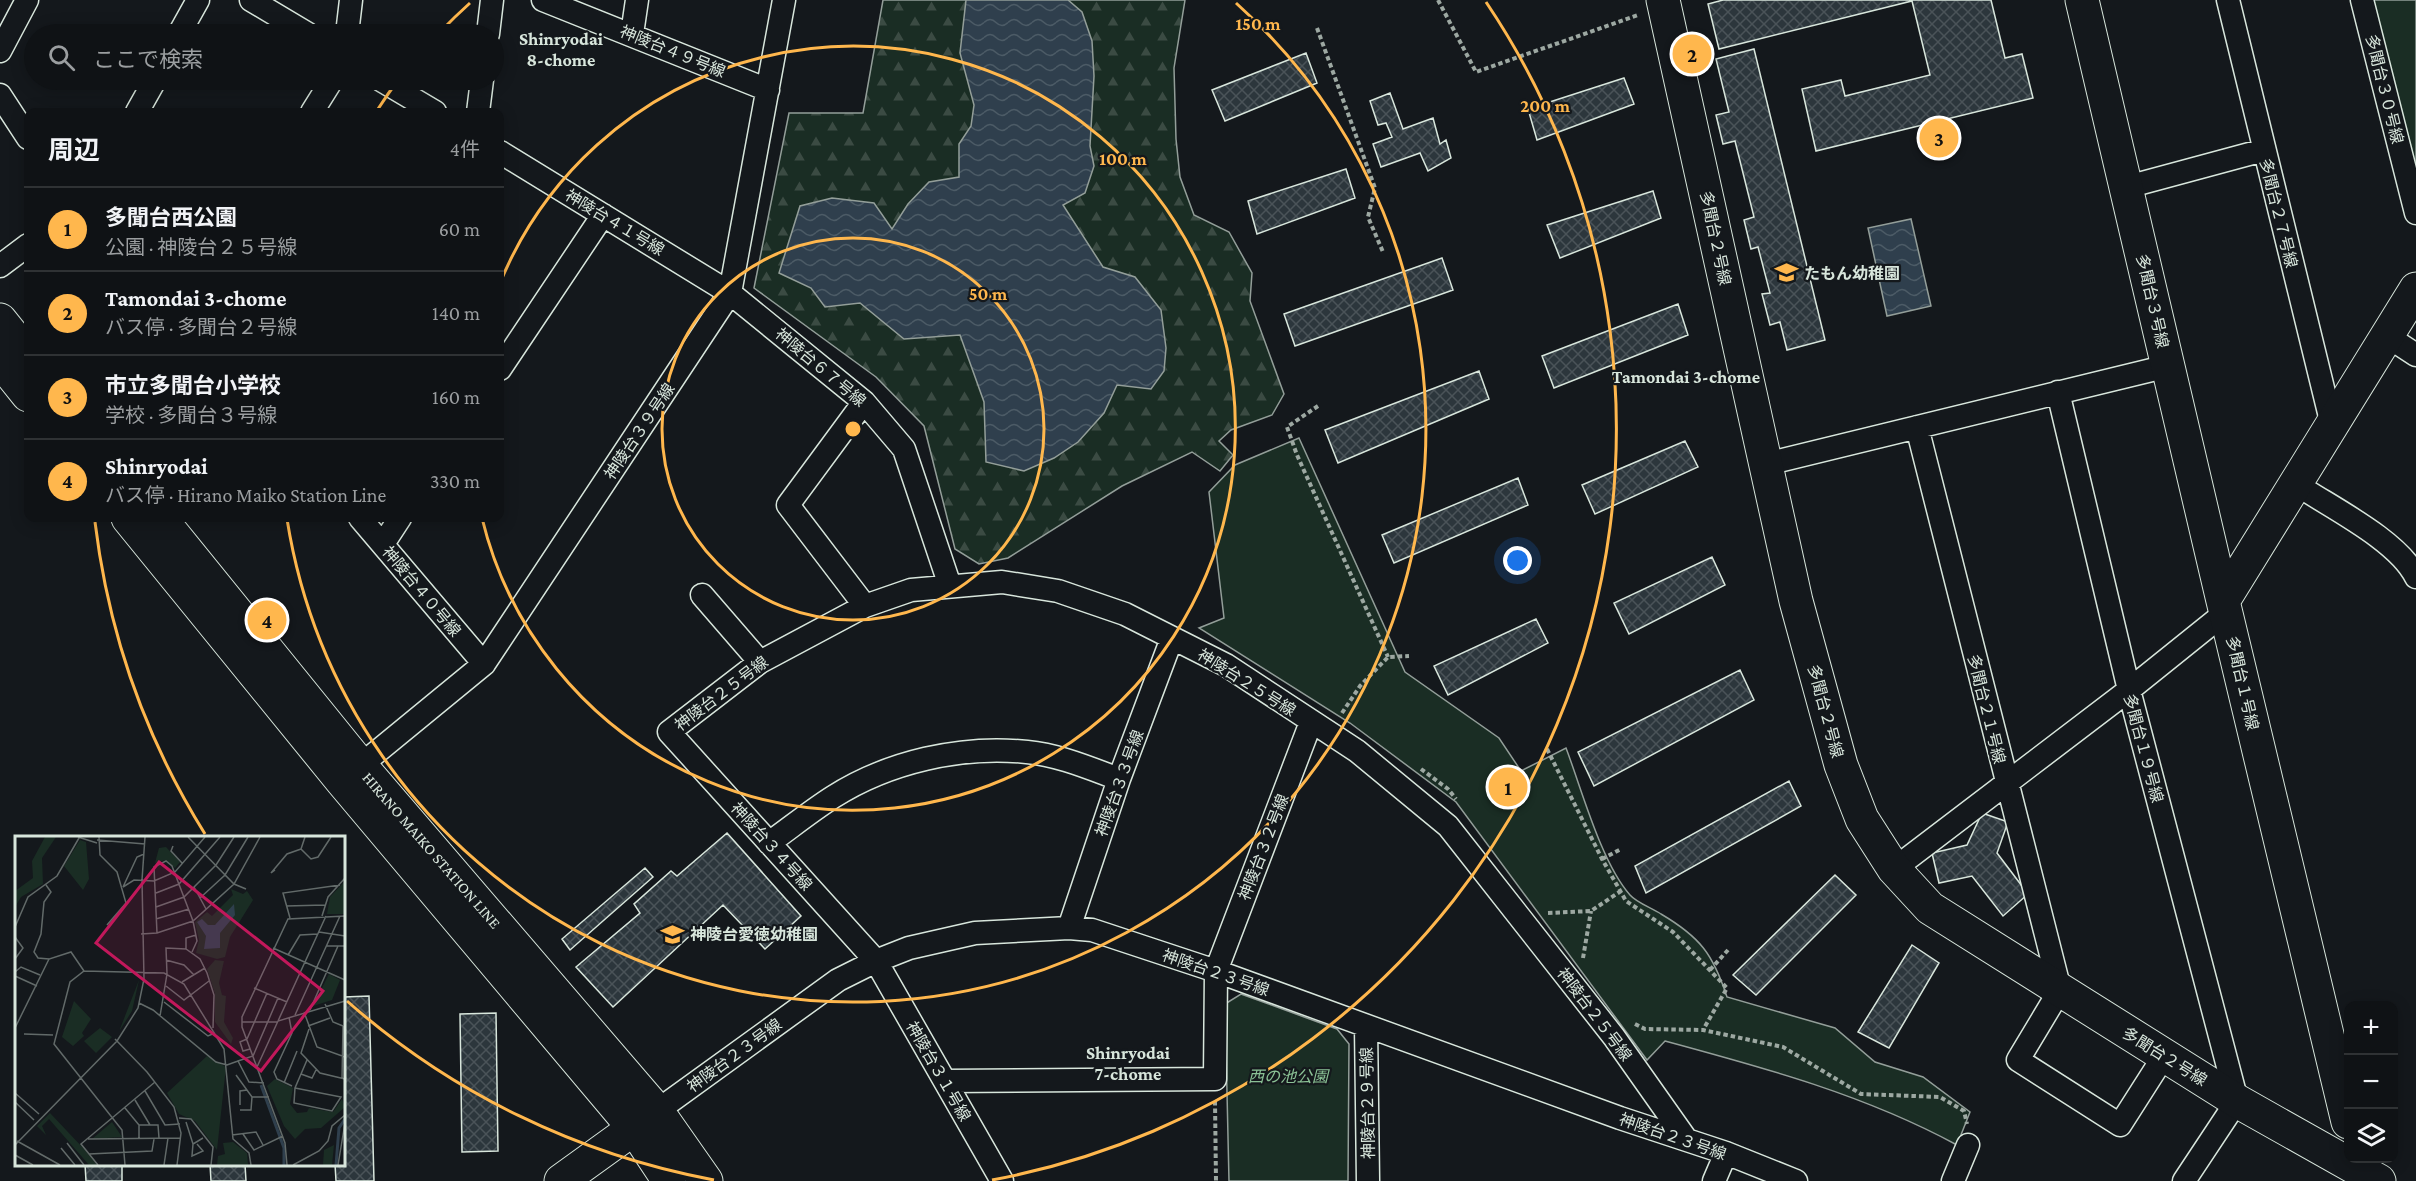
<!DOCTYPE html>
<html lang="ja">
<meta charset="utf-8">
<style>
:root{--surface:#0f1215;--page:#181b1e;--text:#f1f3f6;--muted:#9b9ea0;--line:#2f3234;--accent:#ffb74d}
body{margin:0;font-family:"Crimson Pro","Noto Sans JP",serif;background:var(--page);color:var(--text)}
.controls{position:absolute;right:18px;bottom:18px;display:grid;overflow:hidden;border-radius:12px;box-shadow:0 3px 15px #0003}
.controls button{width:54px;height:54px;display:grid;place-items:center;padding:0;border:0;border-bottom:2px solid var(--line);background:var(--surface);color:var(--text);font:30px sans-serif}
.you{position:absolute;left:1518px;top:561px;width:21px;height:21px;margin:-15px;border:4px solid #fff;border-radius:50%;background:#1a73e8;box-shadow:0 0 0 9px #1a73e833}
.badge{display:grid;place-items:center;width:39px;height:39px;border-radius:50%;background:var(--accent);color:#111;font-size:20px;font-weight:700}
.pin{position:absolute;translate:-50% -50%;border:3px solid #fff;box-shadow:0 2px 6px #0006}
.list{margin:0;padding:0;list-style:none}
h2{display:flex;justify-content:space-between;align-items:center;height:78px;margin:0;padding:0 24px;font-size:26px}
h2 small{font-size:20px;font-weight:400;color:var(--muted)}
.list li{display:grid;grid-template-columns:39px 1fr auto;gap:18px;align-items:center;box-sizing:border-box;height:84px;padding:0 24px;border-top:2px solid var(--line)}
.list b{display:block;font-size:22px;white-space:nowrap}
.list p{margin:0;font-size:20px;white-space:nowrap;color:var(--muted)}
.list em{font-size:20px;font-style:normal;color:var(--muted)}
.icon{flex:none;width:33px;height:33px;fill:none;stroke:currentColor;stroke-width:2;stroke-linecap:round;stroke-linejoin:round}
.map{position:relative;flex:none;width:2416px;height:1181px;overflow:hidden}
.search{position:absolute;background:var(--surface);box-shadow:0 3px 15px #0003;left:24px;top:24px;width:480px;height:66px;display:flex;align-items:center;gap:15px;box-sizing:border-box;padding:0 21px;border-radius:33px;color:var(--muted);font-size:22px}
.panel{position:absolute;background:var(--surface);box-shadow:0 3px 15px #0003;left:24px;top:108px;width:480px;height:414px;border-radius:12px}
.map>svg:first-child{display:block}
.forest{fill:url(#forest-firs);stroke:#939e99;stroke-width:1.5}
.park{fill:#1a2d24;stroke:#939e99;stroke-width:1.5}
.water{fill:url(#water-waves);stroke:#939e99;stroke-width:1.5}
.building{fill:url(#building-cross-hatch);stroke:#d8e6dc;stroke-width:1.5}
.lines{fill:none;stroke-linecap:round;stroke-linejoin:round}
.street-casing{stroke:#d8e6dc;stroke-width:25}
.secondary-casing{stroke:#d8e6dc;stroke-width:35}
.path{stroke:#9da8a2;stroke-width:4;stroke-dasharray:4.5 3;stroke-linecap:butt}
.street{stroke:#14181c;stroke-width:22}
.secondary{stroke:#14181c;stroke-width:33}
.ring{fill:none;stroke:#ffb74d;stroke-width:3}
.labels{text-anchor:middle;stroke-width:4.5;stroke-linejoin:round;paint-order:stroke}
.street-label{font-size:16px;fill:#d8e6dc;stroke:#14181c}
.poi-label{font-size:16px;font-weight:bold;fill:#d8e6dc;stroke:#14181c;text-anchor:start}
.park-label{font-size:16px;font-style:italic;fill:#8ac095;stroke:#14181c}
.neighbourhood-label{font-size:18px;font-weight:bold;fill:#d8e6dc;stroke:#14181c}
.inset-river{fill:none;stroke:#2f3f4d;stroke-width:3}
.inset-road{fill:none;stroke:#626a69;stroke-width:1.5}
.view{fill:#c2185b;fill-opacity:0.15;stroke:#c2185b;stroke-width:3}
.inset-edge{fill:none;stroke:#d8e6dc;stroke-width:3}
.centre{fill:#ffb74d;stroke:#14181c;stroke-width:3}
.ring-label{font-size:18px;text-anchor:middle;font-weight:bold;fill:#ffb74d;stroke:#14181c;stroke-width:4.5;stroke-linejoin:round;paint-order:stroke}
</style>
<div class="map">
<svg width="2416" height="1181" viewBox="0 0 2416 1181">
<defs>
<pattern id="forest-firs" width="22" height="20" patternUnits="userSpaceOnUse" patternTransform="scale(1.5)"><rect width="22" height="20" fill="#1a2d24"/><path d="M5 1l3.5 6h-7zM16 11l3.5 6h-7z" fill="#3b4b43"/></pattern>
<pattern id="water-waves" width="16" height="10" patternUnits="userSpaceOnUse" patternTransform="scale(1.5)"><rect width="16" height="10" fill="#2f3f4d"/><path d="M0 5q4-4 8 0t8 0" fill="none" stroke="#4c5b66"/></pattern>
<pattern id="building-cross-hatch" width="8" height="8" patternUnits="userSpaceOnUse" patternTransform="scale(1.5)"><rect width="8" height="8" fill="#2c363c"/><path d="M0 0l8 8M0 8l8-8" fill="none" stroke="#4a5358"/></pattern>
</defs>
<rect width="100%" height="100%" fill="#14181c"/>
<path class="forest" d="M 883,0 L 1185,0 L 1174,68 L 1176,139 L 1180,177 L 1194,215 L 1229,232 L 1252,273 L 1250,301 L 1284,394 L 1272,415 L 1231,430 L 1219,441 L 1233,455 L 1220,471 L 1192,452 L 1122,486 L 1008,558 L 979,564 L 955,549 L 924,426 L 876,377 L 754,288 L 789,113 L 863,113 Z"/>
<path class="park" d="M 2373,0 L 2416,0 L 2416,176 Z
M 1299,438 L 1405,672 L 1499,738 L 1521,771 L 1566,748 C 1582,790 1601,862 1630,895 C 1637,903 1652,908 1661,914 C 1700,937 1713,954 1727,997 L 1835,1028 L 1875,1062 L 1923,1077 L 1970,1112 L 1957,1145 C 1865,1095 1765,1068 1665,1041 L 1647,1060 L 1456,802 L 1350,723 L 1199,628 L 1224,618 L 1209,492 L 1235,465 Z
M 1241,994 L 1337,1029 L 1349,1044 L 1348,1181 L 1229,1181 L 1225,1004 Z"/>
<path class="water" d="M 966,0 L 1068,0 L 1082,12 L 1092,41 L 1094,76 L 1090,146 L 1094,166 L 1085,193 L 1063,205 L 1103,267 L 1135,277 L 1161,310 L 1166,348 L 1164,371 L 1151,389 L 1117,385 L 1104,413 L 1078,442 L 1054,458 L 1024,471 L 986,462 L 984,402 L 960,335 L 904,339 L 860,303 L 825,307 L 811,288 L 779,273 L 800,206 L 832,198 L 874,203 L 892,229 L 908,204 L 929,182 L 959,177 L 959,144 L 971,126 L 974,105 L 960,53 Z
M 1911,219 L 1931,306 L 1887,316 L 1868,228 Z"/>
<path class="building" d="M 1723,0 L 1991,0 L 2005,58 L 2022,54 L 2033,98 L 1816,151 L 1802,89 L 1841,80 L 1845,96 L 1930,75 L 1912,1 L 1719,49 L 1708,4 Z
M 1754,49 L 1825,340 L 1787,350 L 1780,322 L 1770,325 L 1762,294 L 1770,293 L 1758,247 L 1751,249 L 1744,220 L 1754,217 L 1735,141 L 1723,144 L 1716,115 L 1729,112 L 1716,59 Z
M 1306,53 L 1317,83 L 1225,121 L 1212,90 Z
M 1624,78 L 1634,104 L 1537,140 L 1528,109 Z
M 1390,93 L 1403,129 L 1433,118 L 1440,144 L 1446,140 L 1451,158 L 1428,171 L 1420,153 L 1381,167 L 1373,144 L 1392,137 L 1386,123 L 1378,125 L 1370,101 Z
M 1346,169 L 1355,198 L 1257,234 L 1248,201 Z
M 1653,191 L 1661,218 L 1560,258 L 1547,225 Z
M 1442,258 L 1453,290 L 1295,346 L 1284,314 Z
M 1678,304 L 1688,335 L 1554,388 L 1542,356 Z
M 1479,371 L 1489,399 L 1338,463 L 1325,430 Z
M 1685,441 L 1698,467 L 1595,514 L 1582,485 Z
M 1518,478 L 1528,505 L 1394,563 L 1382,535 Z
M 1712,557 L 1725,585 L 1629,634 L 1614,603 Z
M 1536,619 L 1548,643 L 1448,695 L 1434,666 Z
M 1740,670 L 1754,700 L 1594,786 L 1578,752 Z
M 1789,781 L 1801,806 L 1646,893 L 1635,866 Z
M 1982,813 L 2008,822 L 1997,853 L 2028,894 L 2003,916 L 1972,876 L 1939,883 L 1932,853 L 1967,845 Z
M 727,833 L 801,916 L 765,949 L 723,905 L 613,1007 L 576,967 L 640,913 L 634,904 L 671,871 L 677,876 Z
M 645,868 L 653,877 L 570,950 L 562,939 Z
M 1835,875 L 1856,895 L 1756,995 L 1733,975 Z
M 1912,945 L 1939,963 L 1889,1048 L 1858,1032 Z
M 369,996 L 374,1181 L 336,1181 L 335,1164 L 344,1164 L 344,997 Z
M 496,1013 L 498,1151 L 462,1152 L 460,1014 Z
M 85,1164 L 122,1164 L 122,1181 L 86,1181 Z
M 210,1164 L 245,1164 L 246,1181 L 211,1181 Z"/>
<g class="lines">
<defs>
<path id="street" d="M 251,0 L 308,34
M 543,0 L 768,90
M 2228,0 L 2332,425
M 2362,0 L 2416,213
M 179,34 L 198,0
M 347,34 L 351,0
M 488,34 L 492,0
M 632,34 L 637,0
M 0,51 L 27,0
M 381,80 L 435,112
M 0,95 L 28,138
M 137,112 L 155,80
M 312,112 L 332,80
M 478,112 L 482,80
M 500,152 L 730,293 L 864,402 L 904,449 L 950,586
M 2127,187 L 2264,150
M 0,266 L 28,245
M 2387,336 L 2416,355
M 500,369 L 603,215
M 2058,392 L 2129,690 L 2237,1101 L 2184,1181
M 864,402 L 788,505 L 865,606
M 1917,427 L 2060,990 L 2018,1060 L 2120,1125 L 2164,1056
M 1766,464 L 2168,366
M 2296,484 C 2330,507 2398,540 2416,577
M 360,518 L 484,664
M 383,544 L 400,518
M 702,595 L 760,662
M 350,774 L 484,664 L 730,293 L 784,0
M 769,843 C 790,828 811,811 833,797 C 888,762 961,745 1027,752 C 1059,755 1089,768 1119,779
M 1894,869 L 2129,690 L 2226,612
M 1069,928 L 1119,779 L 1172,638
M 1366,1026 L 1368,1181
M 945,1081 L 1215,1079 L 1216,971 L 1311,722
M 657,1111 L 838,980 L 876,961 L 909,948 L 975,933 L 1069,928 L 1092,930 L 1216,971 L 1620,1118 L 1726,1153 L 1796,1181
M 1002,1181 L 876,961 L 669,732 L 760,662 L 865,606 L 911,590 L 1002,582 L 1058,591 L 1125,614 L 1226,665 L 1357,751 L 1448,826 L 1614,1037 L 1686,1139
M 1714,1181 L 1726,1153
M 1953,1181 L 1968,1145"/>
<path id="secondary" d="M 1663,0 L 1796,601 L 1841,765 L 1862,819 L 1894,869 L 1930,908 L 2237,1101 L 2379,1181
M 2082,0 L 2223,601
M 0,320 L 28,355
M 0,360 L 28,395
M 128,518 L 342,781 L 634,1128 L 669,1181
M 160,518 L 360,765 L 657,1111 L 706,1181
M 2348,1122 L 2223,601 L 2416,289
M 561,1181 L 651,1116"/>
</defs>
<use href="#street" class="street-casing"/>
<use href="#secondary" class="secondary-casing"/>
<path class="path" d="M 1438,0 L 1476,72 L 1638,15
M 1317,28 L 1375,188 L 1368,217 L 1383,252
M 1318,406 L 1287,427 L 1297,455 L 1388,657
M 1342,713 L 1360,686 L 1388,657 L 1409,656
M 1547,749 L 1602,859 L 1626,901 L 1673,932 L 1727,988 L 1703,1030
M 1421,769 L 1448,789 L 1456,799
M 1602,859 L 1621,849
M 1548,913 L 1591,911 L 1621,891
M 1583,958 L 1591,911
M 1710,970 L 1728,950
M 1635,1024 L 1645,1029 L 1703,1030 L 1783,1047 L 1861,1094 L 1940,1097 L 1964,1111 L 1967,1124
M 1215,1101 L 1216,1181"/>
<use href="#street" class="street"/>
<use href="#secondary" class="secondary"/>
</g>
<g class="ring">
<circle cx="853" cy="429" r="191"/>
<path d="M500 283A382 382 0 1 1 482 518"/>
<path d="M378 109A573 573 0 0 1 398 80M441 31A573 573 0 0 1 470 3M1236 3A573 573 0 1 1 287 519"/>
<path d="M714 1180A764 764 0 0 1 347 1001M205 834A764 764 0 0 1 95 522M1486 2A764 764 0 0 1 992 1180"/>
</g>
<defs>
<symbol id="school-bare" viewBox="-9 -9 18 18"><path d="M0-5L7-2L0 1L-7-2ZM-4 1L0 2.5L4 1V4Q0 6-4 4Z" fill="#ffb74d" stroke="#14181c" stroke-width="2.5" paint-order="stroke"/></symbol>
</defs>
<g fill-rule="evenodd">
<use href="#school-bare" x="1770" y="256" width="33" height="33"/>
<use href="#school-bare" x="656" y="918" width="33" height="33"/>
</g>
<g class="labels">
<g class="street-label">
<text transform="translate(673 51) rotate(22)" y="6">神陵台４９号線</text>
<text transform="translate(2385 89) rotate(76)" y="6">多聞台３０号線</text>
<text transform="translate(2279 213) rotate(76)" y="6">多聞台２７号線</text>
<text transform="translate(615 222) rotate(31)" y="6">神陵台４１号線</text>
<text transform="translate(1716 238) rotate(78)" y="6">多聞台２号線</text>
<text transform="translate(2153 301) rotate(77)" y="6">多聞台３号線</text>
<text transform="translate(821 367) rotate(40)" y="6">神陵台６７号線</text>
<text transform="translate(639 431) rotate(-56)" y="6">神陵台３９号線</text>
<text transform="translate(422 591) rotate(50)" y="6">神陵台４０号線</text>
<text transform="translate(1247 682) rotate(32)" y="6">神陵台２５号線</text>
<text transform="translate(2243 683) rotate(77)" y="6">多聞台１号線</text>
<text transform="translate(721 693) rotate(-37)" y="6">神陵台２５号線</text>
<text transform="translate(1987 709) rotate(76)" y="6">多聞台２１号線</text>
<text transform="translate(1826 711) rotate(75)" y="6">多聞台２号線</text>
<text transform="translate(2144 748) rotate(75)" y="6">多聞台１９号線</text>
<text transform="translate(1119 783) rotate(-70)" y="6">神陵台３３号線</text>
<text transform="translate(772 846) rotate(48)" y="6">神陵台３４号線</text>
<text transform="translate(1263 847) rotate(-69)" y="6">神陵台３２号線</text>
<text transform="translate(432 850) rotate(49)" y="6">HIRANO MAIKO STATION LINE</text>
<text transform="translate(1216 972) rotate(19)" y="6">神陵台２３号線</text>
<text transform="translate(1595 1014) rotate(53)" y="6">神陵台２５号線</text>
<text transform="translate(734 1055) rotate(-36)" y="6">神陵台２３号線</text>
<text transform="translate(2165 1056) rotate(32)" y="6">多聞台２号線</text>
<text transform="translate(939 1071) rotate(60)" y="6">神陵台３１号線</text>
<text transform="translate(1367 1103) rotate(-91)" y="6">神陵台２９号線</text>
<text transform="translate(1673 1136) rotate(19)" y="6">神陵台２３号線</text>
</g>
<g class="poi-label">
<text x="1804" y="279">たもん幼稚園</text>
<text x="690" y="940">神陵台愛徳幼稚園</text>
</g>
<g class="park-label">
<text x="1288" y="1082">西の池公園</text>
</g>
<g class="neighbourhood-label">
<text x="561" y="45">Shinryodai<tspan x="561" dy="21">8-chome</tspan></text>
<text x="1686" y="383">Tamondai 3-chome</text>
<text x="1128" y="1059">Shinryodai<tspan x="1128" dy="21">7-chome</tspan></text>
</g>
</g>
<g transform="translate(15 836)">
<rect width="330" height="330" fill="#14181c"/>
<path d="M 30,1 L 41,1 L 27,22 L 28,48 L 6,61 L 0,71 L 0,55 L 18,42 L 17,25 ZM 216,53 L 228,58 L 232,55 L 238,64 L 215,101 L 210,121 L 202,123 L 181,117 L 184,104 L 180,86 L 192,76 L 197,80 L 218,59 ZM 260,243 L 278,252 L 275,268 L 282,277 L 292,276 L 294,272 L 318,276 L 327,263 L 330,271 L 306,292 L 290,293 L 280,303 L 269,290 L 252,250 ZM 35,277 L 69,313 L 82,329 L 74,329 L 34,283 L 27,290 L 31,299 L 22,290 ZM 218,306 L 232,317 L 233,329 L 202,329 L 203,320 L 210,318 L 208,307 Z" fill="#1a2d24"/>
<path d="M 319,309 L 317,329 L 308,329 L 309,314 Z" fill="#1a2d24"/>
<path d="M 65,4 L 71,6 L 74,43 L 68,54 L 49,30 ZM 151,11 L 165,26 L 160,32 L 151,24 L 140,27 L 144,12 ZM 330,45 L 330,78 L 312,78 L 315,61 ZM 200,124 L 209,125 L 204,147 L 207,159 L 211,160 L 209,186 L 218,202 L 216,208 L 200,186 L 200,158 L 192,133 ZM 314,138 L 325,144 L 317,164 L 298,170 ZM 124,144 L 117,175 L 105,194 L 105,193 ZM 59,165 L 76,183 L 67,197 L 69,200 L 58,210 L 47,201 ZM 85,192 L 97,201 L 81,217 L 69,205 ZM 192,220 L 211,231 L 202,314 L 180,285 L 164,278 L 152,257 ZM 97,286 L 107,301 L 77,303 Z" fill="#1a2d24"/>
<path d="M 219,68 L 220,79 L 205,97 L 205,112 L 189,113 L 191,100 L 182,86 L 187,83 L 193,89 L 200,89 Z" fill="#2f3f4d"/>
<path class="inset-river" d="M 246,249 L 269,312 L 269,329M 321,329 L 324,292 L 330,283"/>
<path class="inset-road" d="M 63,1 L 82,7M 84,1 L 85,19 L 102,36 L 111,67 L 92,89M 173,1 L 219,48 L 231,53M 290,1 L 286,13 L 296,23 L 303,21 L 316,1M 82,4 L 130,8M 158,10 L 156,15 L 167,27M 260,34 L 256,37 L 272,18 L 286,13M 31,49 L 36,56 L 29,66 L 26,98 L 19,116 L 23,122 L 34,123M 108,51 L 119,44 L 139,45 L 160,36 L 190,1M 108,51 L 122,21 L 129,18M 179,51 L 191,73M 141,57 L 164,48 L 205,1M 185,62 L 210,39 L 233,1M 271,70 L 310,69M 141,71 L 169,61 L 201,29 L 219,1M 307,80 L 313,61 L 330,42M 275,82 L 268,57 L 325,49M 141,83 L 174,73M 0,91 L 13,61 L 42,40 L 64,2M 304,96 L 330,100M 142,97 L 139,31 L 151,25 L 157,30 L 178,85 L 182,105 L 177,116M 126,98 L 142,97 L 178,85 L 219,48 L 245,1M 0,101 L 8,112 L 0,123M 311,110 L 330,110M 258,112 L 330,144M 171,113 L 171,102 L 181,99M 273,119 L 285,99 L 303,98M 151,124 L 169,129 L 179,139M 0,136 L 6,131 L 25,139M 0,140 L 22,150M 167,146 L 190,132M 151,150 L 169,164 L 194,145M 239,152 L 272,166M 149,166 L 193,200 L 200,197M 124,167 L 138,174 L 201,226 L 212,229 L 223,225M 310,168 L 318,186 L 328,190M 295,174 L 323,110M 289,176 L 302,211 L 330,221M 280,179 L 325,80M 145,180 L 152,138 L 151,112 L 171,113 L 185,123 L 192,137 L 199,159 L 198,192M 274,181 L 277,197 L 259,236 L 262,243 L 277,250M 263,185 L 311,80M 227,186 L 263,186M 293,190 L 315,182M 0,192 L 34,123 L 56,116 L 69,135M 294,193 L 286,217 L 305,237 L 330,243M 9,198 L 38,199M 100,203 L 132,236 L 159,271 L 166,297 L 162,329M 235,213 L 228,215 L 225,206 L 232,203 L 252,157M 242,231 L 263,185 L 330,165M 286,238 L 297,242 L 301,234M 221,239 L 237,261 L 254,261M 327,243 L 328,190M 249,247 L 234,246 L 223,225 L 238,220 L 263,162M 269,247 L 282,215M 280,252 L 326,261 L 317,275 L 279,267 L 280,252 L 292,224M 130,255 L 150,289 L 165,288M 0,257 L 24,278M 120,264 L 135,289M 0,266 L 19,284M 225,269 L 225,255 L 232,254M 110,272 L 124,289 L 124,303M 225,274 L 236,274 L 237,261M 164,282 L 176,283 L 198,311 L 196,329M 171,286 L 178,308M 124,289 L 143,289 L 144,302M 228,298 L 239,314 L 268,300M 217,299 L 241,296 L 248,309M 73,303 L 166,302M 2,305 L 45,329M 52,307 L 69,329M 182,308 L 188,315 L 177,320 L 178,308 L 188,302M 0,309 L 102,205 L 123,172 L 129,143 L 127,44 L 130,1M 46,312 L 60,329M 74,318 L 137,315 L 139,303M 0,319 L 18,329M 83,329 L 66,308 L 140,246M 110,329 L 107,294 L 39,208 L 55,146 L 69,135 L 149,137 L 169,148 L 209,213 L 218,303 L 234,317 L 236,329M 149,329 L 153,302M 272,329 L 270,307 L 227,191 L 227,181 L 273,83 L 330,80M 278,329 L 304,315 L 313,305 L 317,290 L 330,279M 323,329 L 330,287"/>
<path class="view" d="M 144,26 L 308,155 L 246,235 L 81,107 Z"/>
<rect width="330" height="330" class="inset-edge"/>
</g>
<circle cx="853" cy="429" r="9" class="centre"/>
<g class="ring-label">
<text x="1258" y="30">150 m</text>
<text x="1545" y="112">200 m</text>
<text x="1123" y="165">100 m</text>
<text x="988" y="300">50 m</text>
</g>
</svg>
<div class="controls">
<button>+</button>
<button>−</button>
<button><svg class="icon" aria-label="layers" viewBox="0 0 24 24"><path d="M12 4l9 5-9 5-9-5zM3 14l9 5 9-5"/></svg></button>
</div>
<div class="you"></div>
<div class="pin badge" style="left:1508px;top:787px">1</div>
<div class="pin badge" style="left:1692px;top:54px">2</div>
<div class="pin badge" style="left:1939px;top:138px">3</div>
<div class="pin badge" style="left:267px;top:620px">4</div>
<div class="search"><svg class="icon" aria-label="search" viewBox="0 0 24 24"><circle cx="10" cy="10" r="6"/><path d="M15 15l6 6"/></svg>ここで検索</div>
<section class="panel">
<h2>周辺<small>4件</small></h2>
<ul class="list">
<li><span class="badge">1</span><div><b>多聞台西公園</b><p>公園 · 神陵台２５号線</p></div><em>60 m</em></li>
<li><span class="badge">2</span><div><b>Tamondai 3-chome</b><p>バス停 · 多聞台２号線</p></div><em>140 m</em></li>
<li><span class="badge">3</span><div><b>市立多聞台小学校</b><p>学校 · 多聞台３号線</p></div><em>160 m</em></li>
<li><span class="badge">4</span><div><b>Shinryodai</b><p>バス停 · Hirano Maiko Station Line</p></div><em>330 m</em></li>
</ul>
</section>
</div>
